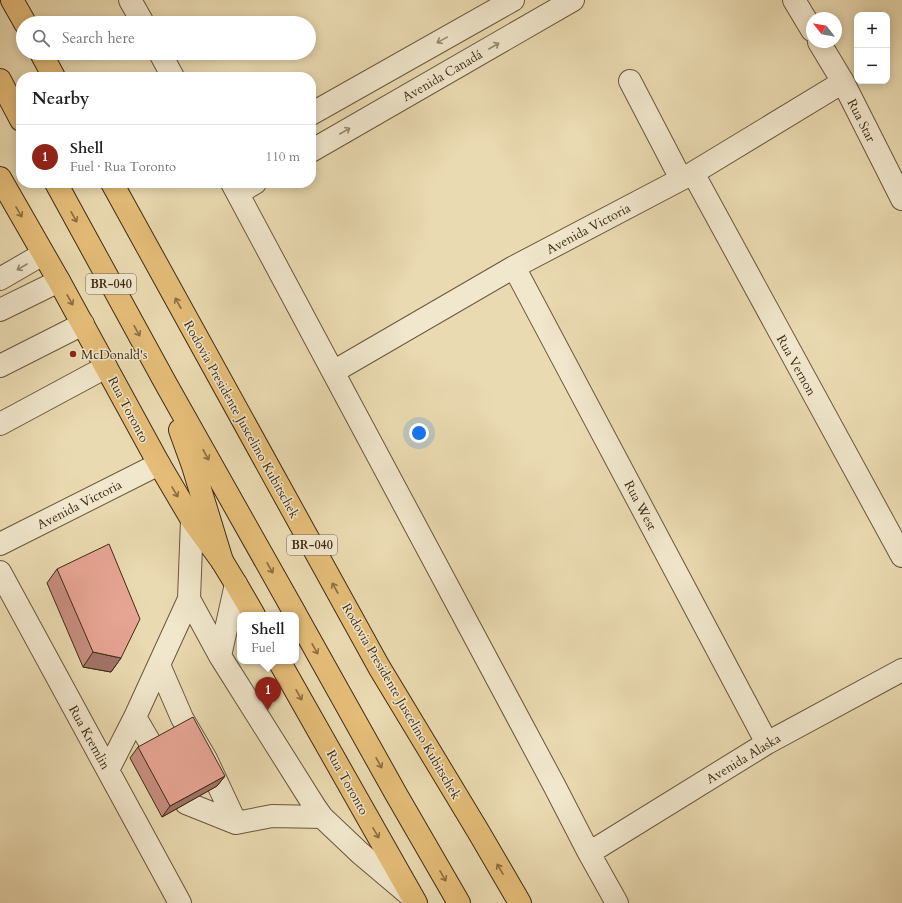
<!DOCTYPE html>
<meta charset="utf-8">
<style>
:root{--surface:#fff;--page:#f6f6f6;--text:#222;--muted:#767676;--line:#e0e0e0;--accent:#8f2418}
body{margin:0;font-family:Cardo,serif;background:var(--page);color:var(--text)}
.controls{position:absolute;right:12px;top:12px;display:grid;overflow:hidden;border-radius:8px;box-shadow:0 2px 10px #0003}
.controls button{width:36px;height:36px;display:grid;place-items:center;padding:0;border:0;border-bottom:1px solid var(--line);background:var(--surface);color:var(--text);font:20px sans-serif}
.compass{position:absolute;left:806px;top:12px;width:36px;height:36px;border-radius:50%;background:var(--surface);box-shadow:0 2px 10px #0003;rotate:301deg}
.you{position:absolute;left:419px;top:433px;width:14px;height:14px;margin:-10px;border:3px solid #fff;border-radius:50%;background:#1a73e8;box-shadow:0 0 0 6px #1a73e833}
.badge{display:grid;place-items:center;width:26px;height:26px;border-radius:50%;background:var(--accent);color:#fff;font-size:13px;font-weight:700}
.pin{position:absolute;translate:-50% -33px;filter:drop-shadow(0 1px 2px #0008)}
.pin::after{content:'';position:absolute;top:21px;width:14px;height:12px;background:inherit;clip-path:polygon(0 0,100% 0,50% 100%)}
.popup{position:absolute;left:237px;top:612px;width:62px;height:52px;box-sizing:border-box;display:grid;place-content:center;border-radius:8px;background:var(--surface);filter:drop-shadow(0 1px 3px #0005);font-size:13px;white-space:nowrap;color:var(--muted)}
.popup b{font-size:15px;color:var(--text)}
.popup::after{content:'';position:absolute;left:50%;top:100%;margin-left:-8px;border:8px solid transparent;border-top-color:var(--surface)}
.list{margin:0;padding:0;list-style:none}
h2{display:flex;justify-content:space-between;align-items:center;height:52px;margin:0;padding:0 16px;font-size:17px}
h2 small{font-size:13px;font-weight:400;color:var(--muted)}
.list li{display:grid;grid-template-columns:26px 1fr auto;gap:12px;align-items:center;box-sizing:border-box;height:64px;padding:0 16px;border-top:1px solid var(--line)}
.list b{display:block;font-size:15px;white-space:nowrap}
.list p{margin:0;font-size:13px;white-space:nowrap;color:var(--muted)}
.list em{font-size:13px;font-style:normal;color:var(--muted)}
.icon{flex:none;width:22px;height:22px;fill:none;stroke:currentColor;stroke-width:2;stroke-linecap:round;stroke-linejoin:round}
.map{position:relative;flex:none;width:902px;height:903px;overflow:hidden}
.search{position:absolute;background:var(--surface);box-shadow:0 2px 10px #0003;left:16px;top:16px;width:300px;height:44px;display:flex;align-items:center;gap:10px;box-sizing:border-box;padding:0 14px;border-radius:22px;color:var(--muted);font-size:15px}
.panel{position:absolute;background:var(--surface);box-shadow:0 2px 10px #0003;left:16px;top:72px;width:300px;height:116px;border-radius:16px}
.map>svg:first-child{display:block}
.lines{fill:none;stroke-linecap:round;stroke-linejoin:round}
.minor-casing{stroke:#6a573c;stroke-width:24}
.major-casing{stroke:#3f2b15;stroke-width:24}
.highway-casing{stroke:#3f2b15;stroke-width:24}
.minor{stroke:#f1e7cc;stroke-width:22}
.major{stroke:#e5bd78;stroke-width:22}
.highway{stroke:#e5bd78;stroke-width:22}
.wall{fill:#c78e7f;stroke:#3f2b15}
.shaded-wall{fill:#a27468;stroke:#3f2b15}
.building{fill:#e7a594;stroke:#3f2b15}
.oneway{stroke:#988970}
.oneway2{stroke:#8a6d42}
.poi-dot{fill:#8f2418;stroke:#f1e7cc;stroke-width:1.5}
.labels{text-anchor:middle;stroke-width:3;stroke-linejoin:round;paint-order:stroke}
.shield{fill:#f1e7cc;stroke:#74634c;stroke-width:1}
.shield-label{font-size:12px;font-weight:bold;fill:#3f2b15}
.street-label{font-size:13px;fill:#3f2b15;stroke:#f1e7cc}
.poi-label{font-size:13px;fill:#3f2b15;stroke:#f1e7cc;text-anchor:start}
</style>
<div class="map">
<svg width="902" height="903" viewBox="0 0 902 903">
<rect width="100%" height="100%" fill="#eadab1"/>
<filter id="stains"><feTurbulence type="fractalNoise" baseFrequency=".005" numOctaves="4"/><feColorMatrix values="0 0 0 0 .2 0 0 0 0 .09 0 0 0 0 .02 0 0 0 .5 -.17"/></filter>
<radialGradient id="worn" r=".72"><stop offset=".6" stop-color="#630" stop-opacity="0"/><stop offset="1" stop-color="#630" stop-opacity=".3"/></radialGradient>
<g class="lines">
<defs>
<path id="minor" d="M 130,0 L 143,23
M 794,0 L 812,30
M 819,42 L 843,82 L 902,199
M 160,53 L 173,77
M 630,81 L 681,179
M 311,114 L 513,0
M 311,151 L 573,0
M 693,173 L 902,556
M 232,183 L 554,785 L 589,853 L 617,903
M 238,193 L 255,183
M 514,267 L 767,743
M 0,279 L 43,254
M 0,310 L 59,281
M 0,366 L 83,324
M 333,372 L 514,267 L 693,173 L 843,82
M 0,424 L 106,367
M 192,520 L 189,599 L 220,656 L 315,807 L 322,817 L 360,853 L 412,897
M 0,544 L 159,464
M 0,572 L 180,903
M 220,656 L 236,584
M 159,665 L 182,718 L 206,759 L 236,823 L 272,816 L 322,817
M 135,717 L 152,746
M 108,770 L 135,717 L 189,599
M 186,803 L 236,823
M 589,853 L 767,743 L 902,670"/>
<path id="major" d="M 0,178 L 59,281 L 159,464 L 192,520 L 222,561 L 236,584 L 254,615
M 279,661 L 416,903"/>
<path id="highway" d="M 12,0 L 25,23
M 41,53 L 54,77
M 0,80 L 21,120
M 56,183 L 166,384 L 296,615
M 112,183 L 379,667 L 478,831 L 520,903
M 180,430 L 193,466 L 222,561
M 296,615 L 396,794 L 459,903"/>
</defs>
<use href="#minor" class="minor-casing"/>
<use href="#major" class="major-casing"/>
<use href="#highway" class="highway-casing"/>
<use href="#minor" class="minor"/>
<use href="#major" class="major"/>
<use href="#highway" class="highway"/>
</g>
<path class="wall" d="M 57,569 L 121,658 L 111,672 L 83,667 L 47,583 Z
M 138,747 L 225,776 L 217,786 L 162,817 L 130,758 Z"/>
<path class="shaded-wall" d="M 93,652 L 121,658 L 111,672 L 83,667 Z
M 225,776 L 217,786 L 162,817 L 170,806 Z"/>
<path class="building" d="M 109,544 L 140,619 L 121,658 L 93,652 L 57,569 Z
M 193,717 L 225,776 L 170,806 L 138,747 Z"/>
<defs><path id="oneway-shaft" d="M-6 0H5M1.5-3L5.5 0L1.5 3" fill="none" stroke-width="1.6" stroke-linecap="round" stroke-linejoin="round"/></defs>
<g class="oneway">
<use href="#oneway-shaft" transform="translate(442 40) rotate(151)"/>
<use href="#oneway-shaft" transform="translate(494 46) rotate(-30)"/>
<use href="#oneway-shaft" transform="translate(345 131) rotate(-30)"/>
<use href="#oneway-shaft" transform="translate(22 267) rotate(150)"/>
</g>
<g class="oneway2">
<use href="#oneway-shaft" transform="translate(19 212) rotate(60)"/>
<use href="#oneway-shaft" transform="translate(74 217) rotate(61)"/>
<use href="#oneway-shaft" transform="translate(70 300) rotate(61)"/>
<use href="#oneway-shaft" transform="translate(178 303) rotate(-119)"/>
<use href="#oneway-shaft" transform="translate(137 331) rotate(61)"/>
<use href="#oneway-shaft" transform="translate(206 455) rotate(61)"/>
<use href="#oneway-shaft" transform="translate(175 492) rotate(59)"/>
<use href="#oneway-shaft" transform="translate(270 568) rotate(61)"/>
<use href="#oneway-shaft" transform="translate(335 588) rotate(-119)"/>
<use href="#oneway-shaft" transform="translate(315 649) rotate(61)"/>
<use href="#oneway-shaft" transform="translate(299 695) rotate(61)"/>
<use href="#oneway-shaft" transform="translate(379 763) rotate(61)"/>
<use href="#oneway-shaft" transform="translate(376 833) rotate(60)"/>
<use href="#oneway-shaft" transform="translate(500 869) rotate(-120)"/>
<use href="#oneway-shaft" transform="translate(443 876) rotate(60)"/>
</g>
<circle class="poi-dot" cx="73" cy="354" r="4"/>
<g class="labels">
<g class="shield">
<rect x="86" y="274" width="50" height="20" rx="3"/>
<rect x="287" y="535" width="50" height="20" rx="3"/>
</g>
<g class="shield-label">
<text x="111" y="288">BR-040</text>
<text x="312" y="549">BR-040</text>
</g>
<g class="street-label">
<text transform="translate(442 75) rotate(-30)" y="5">Avenida Canadá</text>
<text transform="translate(862 120) rotate(63)" y="5">Rua Star</text>
<text transform="translate(588 228) rotate(-28)" y="5">Avenida Victoria</text>
<text transform="translate(797 365) rotate(61)" y="5">Rua Vernon</text>
<text transform="translate(129 409) rotate(62)" y="5">Rua Toronto</text>
<text transform="translate(242 419) rotate(61)" y="5">Rodovia Presidente Juscelino Kubitschek</text>
<text transform="translate(79 504) rotate(-27)" y="5">Avenida Victoria</text>
<text transform="translate(641 505) rotate(62)" y="5">Rua West</text>
<text transform="translate(402 701) rotate(60)" y="5">Rodovia Presidente Juscelino Kubitschek</text>
<text transform="translate(90 737) rotate(61)" y="5">Rua Kremlin</text>
<text transform="translate(743 758) rotate(-31)" y="5">Avenida Alaska</text>
<text transform="translate(348 782) rotate(61)" y="5">Rua Toronto</text>
</g>
<g class="poi-label">
<text x="81" y="359">McDonald's</text>
</g>
</g>
<rect width="100%" height="100%" filter="url(#stains)"/>
<rect width="100%" height="100%" fill="url(#worn)"/>
</svg>
<div class="controls">
<button>+</button>
<button>−</button>
</div>
<svg class="compass" viewBox="-18 -18 36 36"><path d="M0-13l5 13h-10z" fill="#e53935"/><path d="M0 13l5-13h-10z" fill="#767676"/></svg>
<div class="you"></div>
<div class="pin badge" style="left:268px;top:710px">1</div>
<div class="popup"><b>Shell</b>Fuel</div>
<div class="search"><svg class="icon" aria-label="search" viewBox="0 0 24 24"><circle cx="10" cy="10" r="6"/><path d="M15 15l6 6"/></svg>Search here</div>
<section class="panel">
<h2>Nearby<small></small></h2>
<ul class="list">
<li><span class="badge">1</span><div><b>Shell</b><p>Fuel · Rua Toronto</p></div><em>110 m</em></li>
</ul>
</section>
</div>
